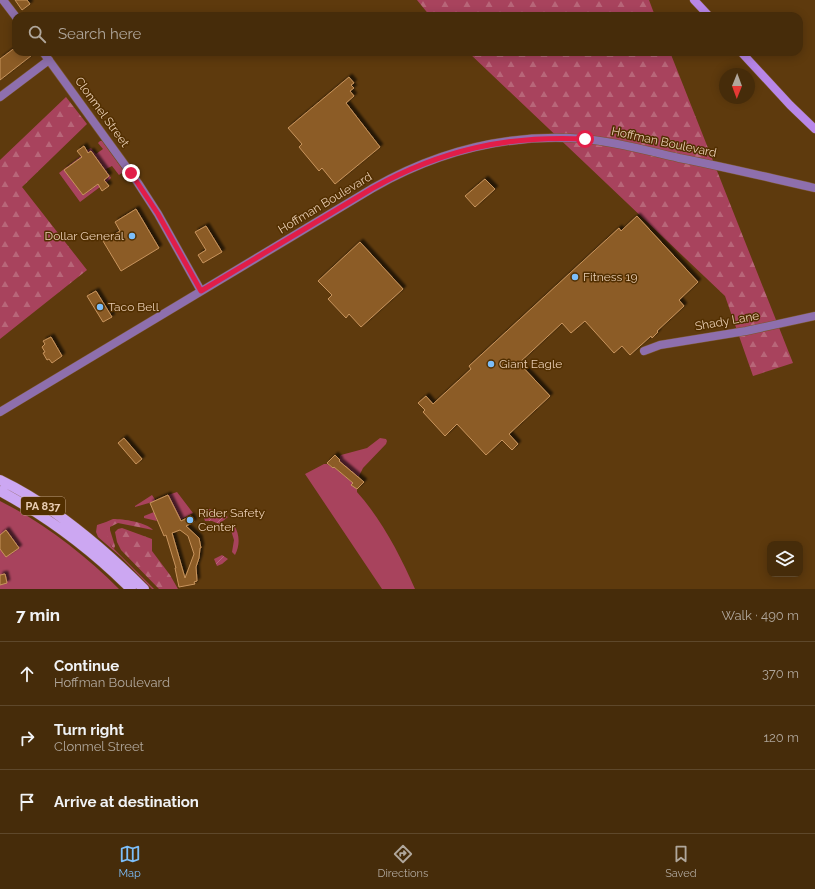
<!DOCTYPE html>
<meta charset="utf-8">
<style>
:root{--surface:#462c0a;--page:#4d3413;--text:#f1f3f6;--muted:#b0a79c;--line:#5e482b;--accent:#7cbef9}
body{margin:0;font-family:Raleway,sans-serif;background:var(--page);color:var(--text)}
.controls{position:absolute;right:12px;bottom:12px;display:grid;overflow:hidden;border-radius:8px;box-shadow:0 2px 10px #0003}
.controls button{width:36px;height:36px;display:grid;place-items:center;padding:0;border:0;border-bottom:1px solid var(--line);background:var(--surface);color:var(--text);font:20px sans-serif}
.compass{position:absolute;left:719px;top:68px;width:36px;height:36px;border-radius:50%;background:var(--surface);box-shadow:0 2px 10px #0003;rotate:181deg}
.stop{position:absolute;width:12px;height:12px;margin:-9px;border:3px solid #e11d48;border-radius:50%;background:#fff}
.stop.end{background:#e11d48;border-color:#fff;box-shadow:0 1px 4px #0008}
.list{margin:0;padding:0;list-style:none}
h2{display:flex;justify-content:space-between;align-items:center;height:52px;margin:0;padding:0 16px;font-size:17px}
h2 small{font-size:13px;font-weight:400;color:var(--muted)}
.list li{display:grid;grid-template-columns:26px 1fr auto;gap:12px;align-items:center;box-sizing:border-box;height:64px;padding:0 16px;border-top:1px solid var(--line)}
.list b{display:block;font-size:15px;white-space:nowrap}
.list p{margin:0;font-size:13px;white-space:nowrap;color:var(--muted)}
.list em{font-size:13px;font-style:normal;color:var(--muted)}
.icon{flex:none;width:22px;height:22px;fill:none;stroke:currentColor;stroke-width:2;stroke-linecap:round;stroke-linejoin:round}
.map{position:relative;flex:none;width:815px;height:589px;overflow:hidden}
.search{position:absolute;background:var(--surface);box-shadow:0 2px 10px #0003;left:12px;right:12px;top:12px;height:44px;display:flex;align-items:center;gap:10px;box-sizing:border-box;padding:0 14px;border-radius:12px;color:var(--muted);font-size:15px}
.sheet{height:244px;background:var(--surface)}
nav{display:flex;justify-content:space-around;align-items:center;box-sizing:border-box;height:56px;border-top:1px solid var(--line);background:var(--surface);font-size:11px;color:var(--muted)}
nav a{display:grid;justify-items:center;gap:2px}
nav .on{color:var(--accent)}
.map>svg:first-child{display:block}
.green{fill:#a8435d}
.forest{fill:url(#forest-firs)}
.garden{fill:url(#garden-furrows)}
.building{fill:#8c5c25;stroke:#c8945d;fill-rule:evenodd;filter:url(#shadow)}
.lines{fill:none;stroke-linecap:round;stroke-linejoin:round}
.street-casing{stroke:#7a572e;stroke-width:9}
.secondary-casing{stroke:#7a572e;stroke-width:9}
.primary-casing{stroke:#7a572e;stroke-width:11}
.street{stroke:#8e6fad;stroke-width:8}
.secondary{stroke:#b886e8;stroke-width:8}
.primary{stroke:#cca7f2;stroke-width:10}
.route{stroke:#e11d48;stroke-width:5}
.poi-dot{fill:#7cbef9;stroke:#522f00;stroke-width:1.5}
.labels{text-anchor:middle;stroke-width:3;stroke-linejoin:round;paint-order:stroke}
.shield{fill:#522f00;stroke:#bb9d7c;stroke-width:1}
.shield-label{font-size:11px;font-weight:bold;fill:#e8ccb1}
.street-label{font-size:12px;fill:#e8ccb1;stroke:#522f00}
.poi-label{font-size:12px;fill:#e8ccb1;stroke:#522f00;text-anchor:start}
</style>
<div class="map">
<svg width="815" height="589" viewBox="0 0 815 589">
<defs>
<pattern id="forest-firs" width="22" height="20" patternUnits="userSpaceOnUse"><rect width="22" height="20" fill="#a8435d"/><path d="M5 1l3.5 6h-7zM16 11l3.5 6h-7z" fill="#b86679"/></pattern>
<pattern id="garden-furrows" width="10" height="10" patternUnits="userSpaceOnUse"><rect width="10" height="10" fill="#a8435d"/><path d="M-1 1l2-2M0 10L10 0M9 11l2-2" fill="none" stroke="#b86679"/></pattern>
<filter id="shadow"><feDropShadow dx="3" dy="-3" stdDeviation="1" flood-color="#0009"/></filter>
</defs>
<rect width="100%" height="100%" fill="#5e3a0d"/>
<path class="green" d="M 100,141 L 102,141 L 123,170 L 122,173 L 119,175 L 112,166 L 106,169 L 111,178 L 106,183 L 104,180 L 109,176 L 91,151 L 88,153 L 87,150 L 91,148 L 96,154 L 103,149 L 98,143 Z
M 81,156 L 82,157 L 65,170 L 83,195 L 98,184 L 100,187 L 80,202 L 59,173 Z
M 380,438 L 386,439 L 387,441 L 386,444 L 363,468 L 358,478 L 339,461 L 340,456 L 341,455 L 367,448 Z
M 324,464 L 327,464 L 333,468 L 334,467 L 353,483 L 352,485 L 357,489 L 357,492 C 382,520 400,555 415,589 L 382,589 L 305,474 Z
M 177,492 L 193,513 L 180,520 L 168,495 Z
M 152,495 L 156,501 L 135,507 L 135,506 Z
M 0,501 C 44,523 84,554 119,589 L 0,589 Z
M 154,512 L 157,521 L 144,518 L 144,516 Z
M 106,522 L 106,526 L 111,546 L 154,589 L 152,589 L 121,557 L 98,537 L 96,532 L 97,525 Z
M 234,525 C 240,535 240,545 235,555 L 232,552 L 234,540 L 230,527 Z"/>
<path class="forest" d="M 417,0 L 649,0 L 655,16 L 430,16 Z
M 468,52 L 670,52 L 793,363 L 753,376 L 725,296 Z
M 66,97 L 87,124 L 22,187 L 87,270 L 0,339 L 0,160 Z
M 113,519 C 123,519 146,522 153,530 L 118,523 L 110,527 L 110,530 L 115,546 L 114,549 C 108,543 105,530 106,522 Z
M 122,528 L 152,539 L 152,551 L 170,575 L 178,589 L 159,589 L 121,550 L 117,542 L 115,532 L 118,529 Z"/>
<path class="garden" d="M 209,509 L 217,511 L 228,517 L 219,524 L 212,521 L 205,521 L 201,510 Z
M 222,555 L 228,559 L 222,564 L 217,566 L 214,559 Z"/>
<path class="building" d="M 15,0 L 27,0 L 30,4 L 22,10 Z
M 16,47 L 16,52 L 36,52 L 0,80 L 0,59 Z
M 349,77 L 354,83 L 351,85 L 354,88 L 350,91 L 354,96 L 346,103 L 380,147 L 335,184 L 322,168 L 319,171 L 299,147 L 302,144 L 288,128 Z
M 84,146 L 88,153 L 91,151 L 109,176 L 104,180 L 109,186 L 102,191 L 98,184 L 83,195 L 64,170 L 82,157 L 77,151 Z
M 485,179 L 495,189 L 475,207 L 465,196 Z
M 136,209 L 159,248 L 121,271 L 103,241 L 120,231 L 115,222 Z
M 637,216 L 698,282 L 679,300 L 684,306 L 657,331 L 658,332 L 652,338 L 651,336 L 630,355 L 622,346 L 614,353 L 585,321 L 571,333 L 562,323 L 519,363 L 550,396 L 509,434 L 518,444 L 512,450 L 502,440 L 486,455 L 457,424 L 445,436 L 423,412 L 425,410 L 418,403 L 426,396 L 433,404 L 471,369 L 469,366 L 619,228 L 621,231 Z
M 206,226 L 222,252 L 203,263 L 198,255 L 206,250 L 195,232 Z
M 360,242 L 403,289 L 361,327 L 349,314 L 346,318 L 328,299 L 332,295 L 318,281 Z
M 96,291 L 112,317 L 103,322 L 87,296 Z
M 51,337 L 62,356 L 52,363 L 49,359 L 47,360 L 43,353 L 45,352 L 42,347 L 45,344 L 43,341 Z
M 124,438 L 142,459 L 136,464 L 118,443 Z
M 335,455 L 340,460 L 339,461 L 364,482 L 357,489 L 351,485 L 353,483 L 334,467 L 333,468 L 327,463 Z
M 168,495 L 181,521 L 191,516 L 194,522 L 186,526 L 199,538 L 201,548 L 200,548 L 199,558 L 196,567 L 197,581 L 194,582 L 195,584 L 179,587 L 175,568 L 176,568 L 166,535 L 164,536 L 150,503 ZM 180,530 L 188,536 L 194,554 L 185,578 L 172,533 Z
M 6,530 L 19,548 L 6,557 L 0,549 L 0,535 Z
M 5,574 L 7,583 L 0,585 L 0,575 Z"/>
<g class="lines">
<defs>
<path id="street" d="M 3,0 L 16,17
M 43,52 L 138,183 L 158,214 L 201,291
M 0,97 L 49,60
M 644,351 L 660,345 L 746,331 L 815,316
M 0,412 L 373,188 C 438,151 510,133 585,139 C 617,142 648,151 679,158 C 725,167 770,178 815,188"/>
<path id="secondary" d="M 694,0 L 709,16
M 741,52 L 790,105 L 815,129"/>
<path id="primary" d="M 0,480 C 52,505 103,548 144,589
M 0,491 C 48,517 92,550 131,589"/>
</defs>
<use href="#street" class="street-casing"/>
<use href="#secondary" class="secondary-casing"/>
<use href="#primary" class="primary-casing"/>
<use href="#street" class="street"/>
<use href="#secondary" class="secondary"/>
<use href="#primary" class="primary"/>
</g>
<g class="lines">
<path class="route" d="M 131,173 L 158,214 L 201,291 L 373,188 C 441,150 508,135 585,139"/>
</g>
<g class="poi-dot">
<circle cx="132" cy="236" r="4"/>
<circle cx="575" cy="277" r="4"/>
<circle cx="100" cy="307" r="4"/>
<circle cx="491" cy="364" r="4"/>
<circle cx="190" cy="520" r="4"/>
</g>
<g class="labels">
<rect class="shield" x="21" y="497" width="44" height="18" rx="3"/>
<g class="shield-label">
<text x="43" y="510">PA 837</text>
</g>
<g class="street-label">
<text transform="translate(102 112) rotate(54)" y="4">Clonmel Street</text>
<text transform="translate(664 142) rotate(12)" y="4">Hoffman Boulevard</text>
<text transform="translate(325 203) rotate(-31)" y="4">Hoffman Boulevard</text>
<text transform="translate(727 321) rotate(-10)" y="4">Shady Lane</text>
</g>
<g class="poi-label">
<text x="124" y="240" text-anchor="end">Dollar General</text>
<text x="583" y="281">Fitness 19</text>
<text x="108" y="311">Taco Bell</text>
<text x="499" y="368">Giant Eagle</text>
<text x="198" y="517">Rider Safety<tspan x="198" dy="14">Center</tspan></text>
</g>
</g>
</svg>
<div class="controls">
<button><svg class="icon" aria-label="layers" viewBox="0 0 24 24"><path d="M12 4l9 5-9 5-9-5zM3 14l9 5 9-5"/></svg></button>
</div>
<svg class="compass" viewBox="-18 -18 36 36"><path d="M0-13l5 13h-10z" fill="#e53935"/><path d="M0 13l5-13h-10z" fill="#b0a79c"/></svg>
<div class="stop" style="left:585px;top:139px"></div>
<div class="stop end" style="left:131px;top:173px"></div>
<div class="search"><svg class="icon" aria-label="search" viewBox="0 0 24 24"><circle cx="10" cy="10" r="6"/><path d="M15 15l6 6"/></svg>Search here</div>
</div>
<section class="sheet">
<h2>7 min<small>Walk · 490 m</small></h2>
<ul class="list">
<li><svg class="icon" aria-label="ahead" viewBox="0 0 24 24"><path d="M12 20V5M6 11l6-6 6 6"/></svg><div><b>Continue</b><p>Hoffman Boulevard</p></div><em>370 m</em></li>
<li><svg class="icon" aria-label="right" viewBox="0 0 24 24"><path d="M7 20v-9h11M14 6l5 5-5 5"/></svg><div><b>Turn right</b><p>Clonmel Street</p></div><em>120 m</em></li>
<li><svg class="icon" aria-label="arrive" viewBox="0 0 24 24"><path d="M6 21V4h12l-3 4 3 4H6"/></svg><div><b>Arrive at destination</b></div></li>
</ul>
</section>
<nav>
<a class="on"><svg class="icon" aria-label="map" viewBox="0 0 24 24"><path d="M3 6l6-2 6 2 6-2v14l-6 2-6-2-6 2zM9 4v14M15 6v14"/></svg>Map</a>
<a><svg class="icon" aria-label="directions" viewBox="0 0 24 24"><path d="M12 3l9 9-9 9-9-9zM9 14v-3h6M13 9l2 2-2 2"/></svg>Directions</a>
<a><svg class="icon" aria-label="saved" viewBox="0 0 24 24"><path d="M7 4h10v16l-5-4-5 4z"/></svg>Saved</a>
</nav>
